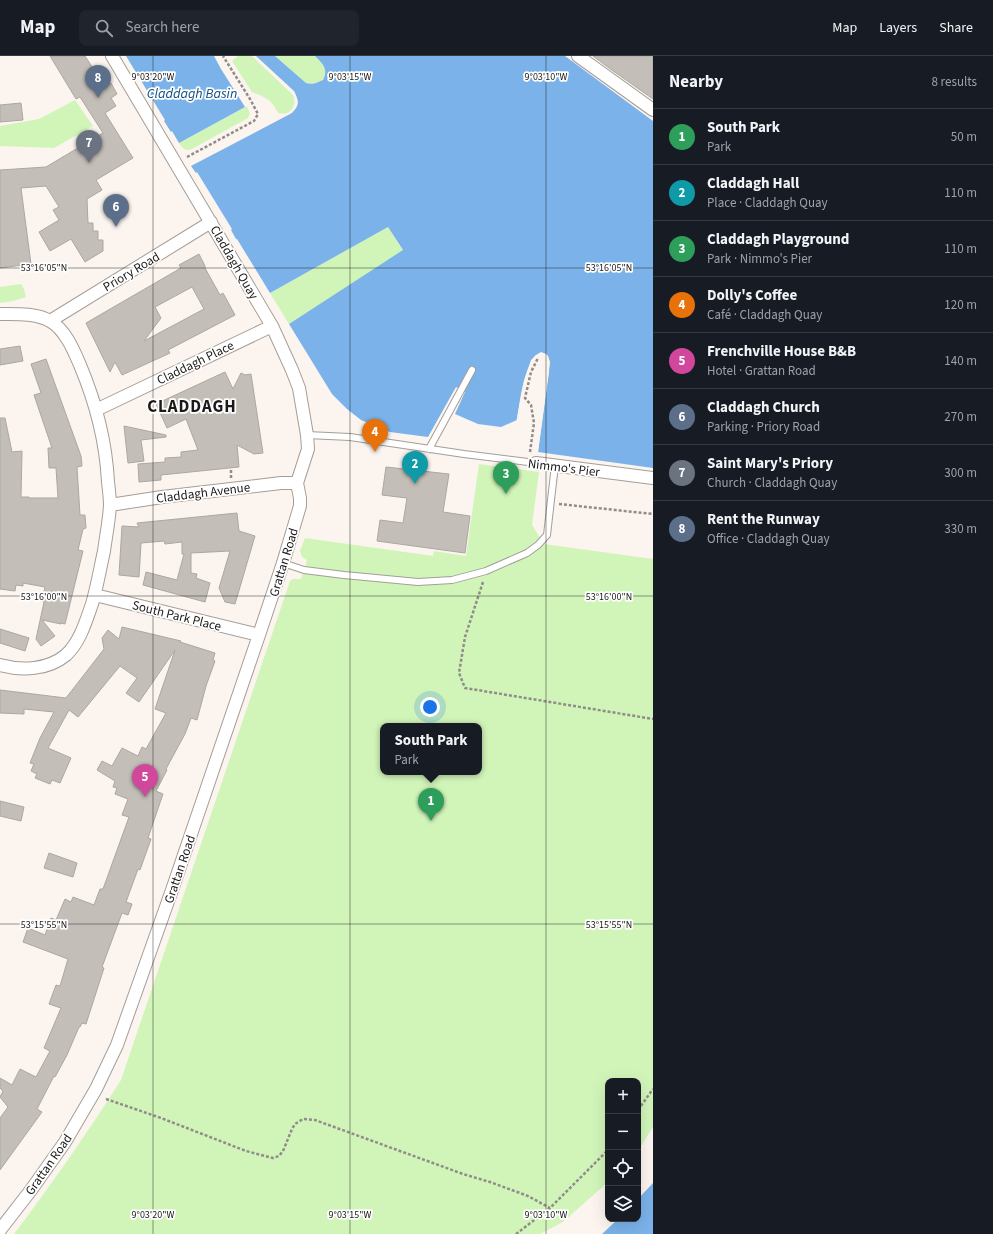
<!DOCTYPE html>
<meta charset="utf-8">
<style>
:root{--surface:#171b24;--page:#20242c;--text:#f1f3f6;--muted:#9ea1a6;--line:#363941;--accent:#726900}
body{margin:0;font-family:"Source Sans 3",sans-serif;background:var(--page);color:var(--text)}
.controls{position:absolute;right:12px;bottom:12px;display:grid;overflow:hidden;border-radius:8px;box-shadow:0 4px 16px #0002}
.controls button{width:36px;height:36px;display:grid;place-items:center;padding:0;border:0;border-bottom:1px solid var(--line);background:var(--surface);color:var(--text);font:20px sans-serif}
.you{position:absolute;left:430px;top:651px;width:14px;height:14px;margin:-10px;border:3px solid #fff;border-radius:50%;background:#1a73e8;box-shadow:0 0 0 6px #1a73e833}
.badge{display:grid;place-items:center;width:26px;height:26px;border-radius:50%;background:var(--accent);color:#fff;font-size:13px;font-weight:700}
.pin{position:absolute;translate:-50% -33px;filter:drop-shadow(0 1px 2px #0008)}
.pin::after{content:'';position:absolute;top:21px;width:14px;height:12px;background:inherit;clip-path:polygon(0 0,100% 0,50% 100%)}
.popup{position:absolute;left:380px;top:667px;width:102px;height:52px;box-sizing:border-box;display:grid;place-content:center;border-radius:8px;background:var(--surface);filter:drop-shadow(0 1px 3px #0005);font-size:13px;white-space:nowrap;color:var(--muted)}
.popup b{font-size:15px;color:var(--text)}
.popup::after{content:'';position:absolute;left:50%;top:100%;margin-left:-8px;border:8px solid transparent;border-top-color:var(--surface)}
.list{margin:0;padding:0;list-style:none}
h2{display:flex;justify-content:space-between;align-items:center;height:52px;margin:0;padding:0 16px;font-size:17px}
h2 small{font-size:13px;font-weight:400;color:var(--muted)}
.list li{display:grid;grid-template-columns:26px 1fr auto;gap:12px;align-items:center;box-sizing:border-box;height:56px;padding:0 16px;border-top:1px solid var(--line)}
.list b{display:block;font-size:15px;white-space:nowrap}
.list p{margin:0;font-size:13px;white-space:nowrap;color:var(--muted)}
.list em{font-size:13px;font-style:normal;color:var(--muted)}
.icon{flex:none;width:22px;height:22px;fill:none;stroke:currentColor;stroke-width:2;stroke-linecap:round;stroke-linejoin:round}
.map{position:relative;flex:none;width:653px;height:1178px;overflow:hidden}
header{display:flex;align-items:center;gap:24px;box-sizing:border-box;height:56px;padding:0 20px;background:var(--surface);border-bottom:1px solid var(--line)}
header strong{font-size:19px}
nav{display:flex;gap:22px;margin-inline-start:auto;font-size:14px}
.search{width:280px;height:36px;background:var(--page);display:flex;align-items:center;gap:10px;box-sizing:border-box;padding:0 14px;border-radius:8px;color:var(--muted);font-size:15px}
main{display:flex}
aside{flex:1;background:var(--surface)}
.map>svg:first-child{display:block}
.green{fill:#d1f5b9;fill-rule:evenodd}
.water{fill:#7ab2e9}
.pier{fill:#fbf4ef}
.building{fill:#c3beb8;stroke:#aca7a1;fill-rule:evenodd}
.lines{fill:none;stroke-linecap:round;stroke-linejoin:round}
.lane-casing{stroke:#a49e99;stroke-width:8}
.street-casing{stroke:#a49e99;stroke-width:14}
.path{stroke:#918c89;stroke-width:2.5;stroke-dasharray:3 2;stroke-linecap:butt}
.lane{stroke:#fff;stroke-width:6}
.street{stroke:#fff;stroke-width:12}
.ticks{fill:none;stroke:#1c1a18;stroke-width:1;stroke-opacity:0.45}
.labels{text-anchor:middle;stroke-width:3.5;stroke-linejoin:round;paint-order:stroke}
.street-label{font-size:13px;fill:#1c1a18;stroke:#fff}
.water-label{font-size:14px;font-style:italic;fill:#104e81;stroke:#fff}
.district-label{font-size:17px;font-weight:bold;letter-spacing:1px;fill:#1c1a18;stroke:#fff}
.ticks-label{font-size:10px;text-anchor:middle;fill:#1c1a18;stroke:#fff;stroke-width:3.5;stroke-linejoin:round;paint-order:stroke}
</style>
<header>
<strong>Map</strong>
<div class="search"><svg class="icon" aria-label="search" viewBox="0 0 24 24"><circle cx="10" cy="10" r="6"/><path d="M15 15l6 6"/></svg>Search here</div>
<nav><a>Map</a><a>Layers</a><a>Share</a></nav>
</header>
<main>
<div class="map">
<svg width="653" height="1178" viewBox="0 0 653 1178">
<rect width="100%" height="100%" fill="#fbf4ef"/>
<path class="green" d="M 238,0 L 252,0 L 293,39 C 298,49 290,61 278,57 L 274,50 L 270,45 L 264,41 L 252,36 L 232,5 Z
M 275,0 L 315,0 C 319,4 323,7 325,13 C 329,25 315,29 306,27 Z
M 75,44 L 93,70 L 54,92 L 0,90 L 0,70 L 39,63 Z
M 247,50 L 250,58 L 248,62 L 192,93 C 185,96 183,92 179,87 Z
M 388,171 L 403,195 L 289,268 L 270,237 Z
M 21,228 L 24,233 L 26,241 L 13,245 L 0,247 L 0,231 Z
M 479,408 L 539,416 L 532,469 L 544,488 L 653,503 L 653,1071 L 638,1095 L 638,1025 L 608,1025 L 608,1126 L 563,1166 L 540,1178 L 14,1178 C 52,1128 87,1077 121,1024 L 290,525 L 293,523 L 301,523 L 307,504 L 302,501 L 300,495 L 305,482 L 433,500 L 434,495 L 466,500 ZM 383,670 L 479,670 L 479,716 L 383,716 Z"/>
<path class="water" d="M 126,0 L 214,0 L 221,13 L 245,51 L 179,87 L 172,75 L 171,76 L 164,65 L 165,64 Z
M 256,0 L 275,0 L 306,27 C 313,29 316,27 323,24 C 329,13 322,7 315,0 L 565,0 L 653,65 L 653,412 L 538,396 L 549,316 C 549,309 551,303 546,298 L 536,299 C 523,314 520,345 517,364 L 501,371 L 478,368 L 455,358 L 465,336 L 456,331 L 428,381 L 390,376 L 361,364 L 347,353 L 332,338 L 289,268 L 403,194 L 388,171 L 270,237 L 237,183 L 236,183 L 231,174 L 232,173 L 197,116 L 196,117 L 191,110 L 292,57 C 300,49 299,45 294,35 Z
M 653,1127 L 653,1178 L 602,1178 L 618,1163 L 638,1163 L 638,1143 Z"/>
<path class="pier" d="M 541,296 L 546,298 L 548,300 L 550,306 L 538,396 L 536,396 L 548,306 L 546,301 L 545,299 L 542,299 L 537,301 L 533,305 L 526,325 L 519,365 L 516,367 L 524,325 L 531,304 L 536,299 Z"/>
<path class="building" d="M 50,0 L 85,0 L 105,31 L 111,27 L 117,38 L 111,42 L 116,50 L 105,57 L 133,102 L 96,124 L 102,134 L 87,143 L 88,167 L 93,167 L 93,175 L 98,175 L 98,184 L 103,184 L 103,195 L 85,206 L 71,183 L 50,195 L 39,176 L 59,164 L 53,154 L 59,151 L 46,130 L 21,132 L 31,208 L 0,212 L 0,114 L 46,111 L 103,77 L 80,41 L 76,43 Z
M 593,0 L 653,0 L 653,43 L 609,12 Z
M 21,47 L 23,64 L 0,66 L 0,49 Z
M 199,198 L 205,210 L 205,212 L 220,239 L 223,237 L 235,259 L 168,294 L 170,297 L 122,319 L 115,306 L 110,316 L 86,267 L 181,212 L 179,209 ZM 192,231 L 204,253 L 144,285 L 161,262 L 155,251 Z
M 20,290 L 23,305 L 0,309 L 0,293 Z
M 46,303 L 81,400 L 82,410 L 77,411 L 80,459 L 85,459 L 86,472 L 83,473 L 78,494 L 83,495 L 65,568 L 61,567 L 61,568 L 42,564 L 55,580 L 41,590 L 36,583 L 44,546 L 42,545 L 45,531 L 23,527 L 23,530 L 16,529 L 15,535 L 0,533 L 0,362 L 5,362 L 12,396 L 22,395 L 21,441 L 29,441 L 29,442 L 58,442 L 56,412 L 49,412 L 48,392 L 52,392 L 34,339 L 41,337 L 31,308 Z
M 225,316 L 233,333 L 241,317 L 245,319 L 251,318 L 263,397 L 254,398 L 237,389 L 239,411 L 161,419 L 161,424 L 139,426 L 138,408 L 165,406 L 165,402 L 181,401 L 181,396 L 198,394 L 186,363 L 167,372 L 156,348 Z
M 124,370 L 166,379 L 166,381 L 141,384 L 144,405 L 128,407 Z
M 386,411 L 449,418 L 443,456 L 470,460 L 465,497 L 377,485 L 380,464 L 403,467 L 407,442 L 382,439 Z
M 237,457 L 239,475 L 255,480 L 235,548 L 225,546 L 219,532 L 230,495 L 191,497 L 191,517 L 197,518 L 196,522 L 210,527 L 205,546 L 143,529 L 146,516 L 177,524 L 184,498 L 182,498 L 182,486 L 165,488 L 164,485 L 141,487 L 139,521 L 119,519 L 122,470 L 139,471 L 137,467 Z
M 122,571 L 181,585 L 180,586 L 215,597 L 213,604 L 215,605 L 206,630 L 197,664 L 191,662 L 185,678 L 166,713 L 167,714 L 156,735 L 163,738 L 148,782 L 151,783 L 140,814 L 138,813 L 126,846 L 132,848 L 128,859 L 122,857 L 102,911 L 104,912 L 86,968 L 82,967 L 80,971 L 79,971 L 67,999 L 55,1021 L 54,1020 L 37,1053 L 42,1056 L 0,1114 L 0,1062 L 8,1051 L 0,1041 L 3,1035 L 0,1032 L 0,1022 L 12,1029 L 20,1013 L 36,1021 L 50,995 L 44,992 L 61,952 L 49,948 L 56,929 L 60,930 L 68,903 L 23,886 L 28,872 L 45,879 L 51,862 L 56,864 L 65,843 L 71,846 L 73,841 L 94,849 L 100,833 L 103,833 L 129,761 L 122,759 L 128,743 L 115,738 L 117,732 L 113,731 L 115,725 L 97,714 L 102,705 L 112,710 L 122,692 L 138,700 L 142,691 L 146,693 L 166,657 L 155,653 L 175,594 L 139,646 L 126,637 L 137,622 L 120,610 L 78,661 L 69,654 L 48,692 L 71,702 L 60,727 L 52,724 L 50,728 L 35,722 L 37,718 L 31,715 L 34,708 L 30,707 L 40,682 L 54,656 L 24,653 L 24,658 L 0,657 L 0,634 L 66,642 L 104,593 L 102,582 L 108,574 L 119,583 Z
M 0,573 L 29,582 L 25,595 L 0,587 Z
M 0,745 L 24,751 L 21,765 L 0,760 Z
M 49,797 L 77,807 L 73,821 L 44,812 Z"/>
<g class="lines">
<defs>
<path id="lane" d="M 307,379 L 350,381 L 464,398 L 536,407
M 429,393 L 472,314
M 283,507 L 304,514 L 344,519 L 418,526 L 452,524 L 486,515 L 527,497 L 538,489 L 547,479 L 555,409"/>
<path id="street" d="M 578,0 L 653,54
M 0,258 C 16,258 36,257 50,265 C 65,273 74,295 80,309 C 96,347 106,386 108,426 C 109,434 110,442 110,450 C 109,465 106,480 104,495 C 100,513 97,531 92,548 C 86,565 80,586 66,599 C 48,614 22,615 0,609
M 50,265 L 211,166
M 96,354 L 272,270
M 536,407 L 653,422
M 110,449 L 162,441 L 281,427 L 297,427
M 95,539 L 259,579
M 0,1174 L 31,1134 L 65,1086 L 96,1033 L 117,989 L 172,834 L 259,579 L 283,507 L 300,450 L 300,442 L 297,427 L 308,393 L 307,379 L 299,332 L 292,314 L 272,270 L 112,0"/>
</defs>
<use href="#lane" class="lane-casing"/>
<use href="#street" class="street-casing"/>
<path class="path" d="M 187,101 L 254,65 L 258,58 L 250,43 L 223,0
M 530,396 L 534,367 L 531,349 L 525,342 L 531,316 L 538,302
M 231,414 L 231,422
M 559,448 L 653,458
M 483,526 L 465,581 L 459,617 L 465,632 L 653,663
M 106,1043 L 161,1062 L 246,1095 L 273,1102 L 279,1100 L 283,1095 L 292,1073 L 295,1068 L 303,1063 L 315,1064 L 463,1118 L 490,1126 L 528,1140 L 550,1152
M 638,1054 L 653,1033
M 516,1178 L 550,1152 L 608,1094"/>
<use href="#lane" class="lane"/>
<use href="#street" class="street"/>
</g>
<path class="ticks" d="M 153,0 L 153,1178M 350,0 L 350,1178M 546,0 L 546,1178M 0,212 L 653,212M 0,540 L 653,540M 0,868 L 653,868"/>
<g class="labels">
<g class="street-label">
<text transform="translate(235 206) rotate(60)" y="5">Claddagh Quay</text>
<text transform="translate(131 215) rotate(-31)" y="5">Priory Road</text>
<text transform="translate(195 306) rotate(-26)" y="5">Claddagh Place</text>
<text transform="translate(564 411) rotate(7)" y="5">Nimmo's Pier</text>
<text transform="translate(203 436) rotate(-7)" y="5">Claddagh Avenue</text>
<text transform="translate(283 506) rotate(-73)" y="5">Grattan Road</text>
<text transform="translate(177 559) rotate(14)" y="5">South Park Place</text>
<text transform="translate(179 813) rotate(-71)" y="5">Grattan Road</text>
<text transform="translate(48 1108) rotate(-55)" y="5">Grattan Road</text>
</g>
<g class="water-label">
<text x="192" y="42">Claddagh Basin</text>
</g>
<g class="district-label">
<text x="192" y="356">CLADDAGH</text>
</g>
</g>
<g class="ticks-label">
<text x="153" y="24">9°03'20"W</text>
<text x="350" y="24">9°03'15"W</text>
<text x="546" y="24">9°03'10"W</text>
<text x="44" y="215">53°16'05"N</text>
<text x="609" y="215">53°16'05"N</text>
<text x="44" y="544">53°16'00"N</text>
<text x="609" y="544">53°16'00"N</text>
<text x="44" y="872">53°15'55"N</text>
<text x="609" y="872">53°15'55"N</text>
<text x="153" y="1162">9°03'20"W</text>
<text x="350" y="1162">9°03'15"W</text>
<text x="546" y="1162">9°03'10"W</text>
</g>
</svg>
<div class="controls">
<button>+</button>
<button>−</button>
<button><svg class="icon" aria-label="locate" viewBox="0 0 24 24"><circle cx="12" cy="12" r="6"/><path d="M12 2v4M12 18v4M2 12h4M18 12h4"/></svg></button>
<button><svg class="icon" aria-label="layers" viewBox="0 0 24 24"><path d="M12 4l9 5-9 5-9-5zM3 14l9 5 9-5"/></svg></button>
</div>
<div class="you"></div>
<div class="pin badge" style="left:431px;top:765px;background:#2e9e5b">1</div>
<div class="popup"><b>South Park</b>Park</div>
<div class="pin badge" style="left:415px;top:428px;background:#0f9aa8">2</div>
<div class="pin badge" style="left:506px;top:438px;background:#2e9e5b">3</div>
<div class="pin badge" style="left:375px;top:396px;background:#e8710a">4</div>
<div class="pin badge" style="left:145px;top:741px;background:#d1479c">5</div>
<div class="pin badge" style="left:116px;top:171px;background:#5c6f8a">6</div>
<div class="pin badge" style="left:89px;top:107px;background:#6b7280">7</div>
<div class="pin badge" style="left:98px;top:42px;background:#5c6f8a">8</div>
</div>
<aside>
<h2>Nearby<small>8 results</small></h2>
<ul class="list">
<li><span class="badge" style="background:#2e9e5b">1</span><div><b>South Park</b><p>Park</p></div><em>50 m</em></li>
<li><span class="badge" style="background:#0f9aa8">2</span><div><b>Claddagh Hall</b><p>Place · Claddagh Quay</p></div><em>110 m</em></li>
<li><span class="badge" style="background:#2e9e5b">3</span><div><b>Claddagh Playground</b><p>Park · Nimmo's Pier</p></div><em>110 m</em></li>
<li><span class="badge" style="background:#e8710a">4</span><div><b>Dolly's Coffee</b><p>Café · Claddagh Quay</p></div><em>120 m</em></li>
<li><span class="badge" style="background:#d1479c">5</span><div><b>Frenchville House B&amp;B</b><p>Hotel · Grattan Road</p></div><em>140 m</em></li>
<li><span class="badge" style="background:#5c6f8a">6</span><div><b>Claddagh Church</b><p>Parking · Priory Road</p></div><em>270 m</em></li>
<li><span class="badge" style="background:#6b7280">7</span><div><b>Saint Mary's Priory</b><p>Church · Claddagh Quay</p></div><em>300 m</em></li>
<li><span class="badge" style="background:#5c6f8a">8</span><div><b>Rent the Runway</b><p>Office · Claddagh Quay</p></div><em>330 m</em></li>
</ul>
</aside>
</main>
